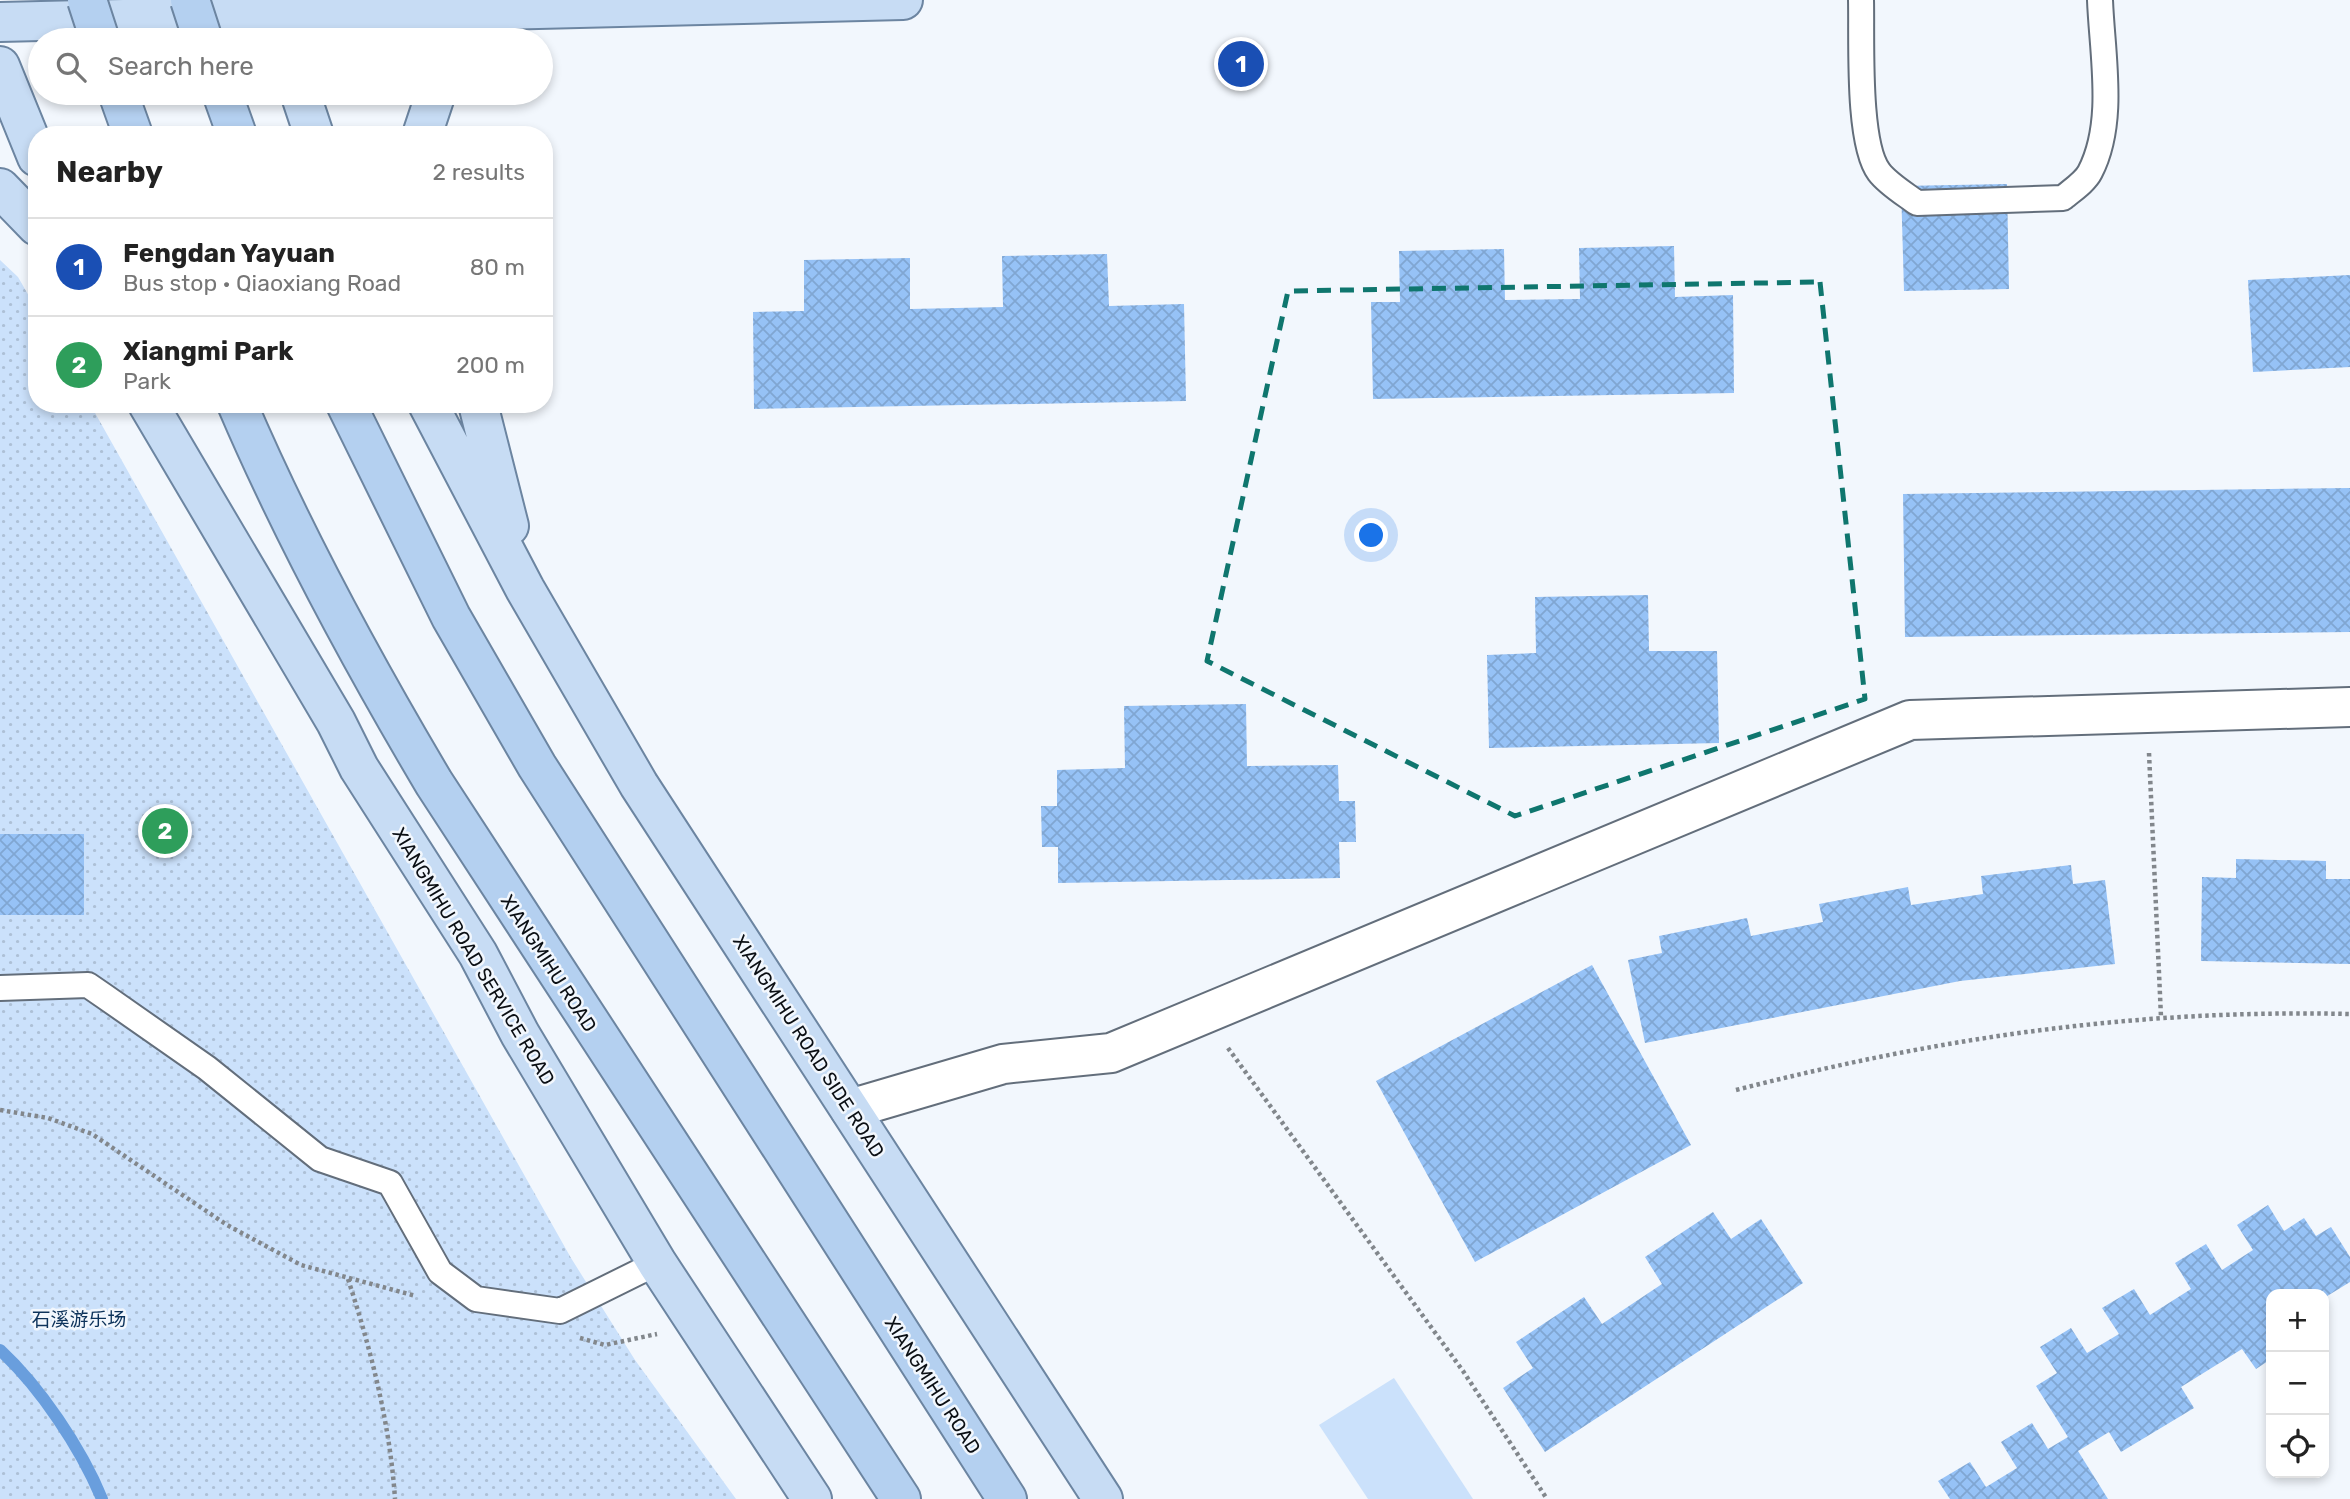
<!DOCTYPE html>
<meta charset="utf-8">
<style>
:root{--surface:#fff;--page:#f6f6f6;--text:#222;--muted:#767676;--line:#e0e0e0;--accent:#111827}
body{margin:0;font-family:Rubik,"Noto Sans SC",sans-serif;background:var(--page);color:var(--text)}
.controls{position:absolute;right:21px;bottom:21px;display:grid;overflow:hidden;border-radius:14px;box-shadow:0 4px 10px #0003}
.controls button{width:63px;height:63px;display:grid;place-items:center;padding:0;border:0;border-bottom:2px solid var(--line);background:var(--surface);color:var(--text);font:35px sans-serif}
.you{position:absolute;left:1372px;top:536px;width:24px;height:24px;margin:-18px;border:5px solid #fff;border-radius:50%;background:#1a73e8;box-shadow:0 0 0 10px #1a73e833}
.badge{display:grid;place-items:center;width:46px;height:46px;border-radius:50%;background:var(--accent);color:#fff;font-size:23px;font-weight:700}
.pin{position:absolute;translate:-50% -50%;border:4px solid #fff;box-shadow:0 2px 7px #0006}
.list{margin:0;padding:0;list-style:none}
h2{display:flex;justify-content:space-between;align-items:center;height:91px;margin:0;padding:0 28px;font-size:30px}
h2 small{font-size:23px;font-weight:400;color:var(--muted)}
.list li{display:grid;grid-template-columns:46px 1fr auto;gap:21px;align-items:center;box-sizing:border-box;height:98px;padding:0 28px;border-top:2px solid var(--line)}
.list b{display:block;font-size:26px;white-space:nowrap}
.list p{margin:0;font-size:23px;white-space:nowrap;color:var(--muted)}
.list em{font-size:23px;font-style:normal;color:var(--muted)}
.icon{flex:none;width:38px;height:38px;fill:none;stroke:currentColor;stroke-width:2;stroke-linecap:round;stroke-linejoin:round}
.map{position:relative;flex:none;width:2350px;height:1499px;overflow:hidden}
.search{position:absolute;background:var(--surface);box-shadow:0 4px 10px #0003;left:28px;top:28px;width:525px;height:77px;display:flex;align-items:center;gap:18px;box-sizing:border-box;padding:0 24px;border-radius:38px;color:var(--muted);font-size:26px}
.panel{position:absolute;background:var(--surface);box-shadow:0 4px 10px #0003;left:28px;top:126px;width:525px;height:287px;border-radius:28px}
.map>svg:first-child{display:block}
.park{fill:url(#park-dots)}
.pitch{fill:#cbe1fb}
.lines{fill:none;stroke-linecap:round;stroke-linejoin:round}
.stream{stroke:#699edd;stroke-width:12}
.building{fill:url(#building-cross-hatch)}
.service-casing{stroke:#636e7b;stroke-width:28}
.minor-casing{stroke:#636e7b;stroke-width:42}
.primary-casing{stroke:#6c85a1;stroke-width:42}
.trunk-casing{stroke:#6c85a1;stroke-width:42}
.path{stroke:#82878c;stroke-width:4.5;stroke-dasharray:3.5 3.5;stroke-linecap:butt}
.service{stroke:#fff;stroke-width:24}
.minor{stroke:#fff;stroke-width:38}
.primary{stroke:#c7dcf4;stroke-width:38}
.trunk{stroke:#b4d0f0;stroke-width:38}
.trunk-bridge-casing{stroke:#6c85a1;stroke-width:42;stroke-linecap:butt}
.trunk-bridge{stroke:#b4d0f0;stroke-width:38}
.marked{fill:none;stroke:#0f766e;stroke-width:5;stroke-dasharray:14 9;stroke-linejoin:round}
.labels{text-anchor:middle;stroke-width:5;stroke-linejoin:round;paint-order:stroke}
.street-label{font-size:19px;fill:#0b0f14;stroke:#f2f7fd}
.park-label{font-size:19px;fill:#0d335b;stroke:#f2f7fd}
</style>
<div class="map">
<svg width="2350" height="1499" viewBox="0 0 2350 1499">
<defs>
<pattern id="park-dots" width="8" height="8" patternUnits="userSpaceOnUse" patternTransform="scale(1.75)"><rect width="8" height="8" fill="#cbe1fb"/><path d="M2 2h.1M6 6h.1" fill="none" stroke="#adc0d6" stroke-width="1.8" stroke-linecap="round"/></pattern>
<pattern id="building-cross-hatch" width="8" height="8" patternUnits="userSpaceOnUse" patternTransform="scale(1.75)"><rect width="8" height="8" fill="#96c2f6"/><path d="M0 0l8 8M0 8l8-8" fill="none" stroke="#80a6d2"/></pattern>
</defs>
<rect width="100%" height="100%" fill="#f2f7fd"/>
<path class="park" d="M 0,260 L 18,277 L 37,310 L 37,404 L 90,404 L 571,1258 L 635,1360 L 736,1499 L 0,1499 Z"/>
<path class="pitch" d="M 1394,1378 L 1473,1499 L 1368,1499 L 1319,1425 Z"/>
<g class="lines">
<path class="stream" d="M 0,1350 C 40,1387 81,1448 102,1499"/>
</g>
<path class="building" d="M 2007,184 L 2009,289 L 1904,291 L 1901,186 Z
M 1674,246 L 1675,297 L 1733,295 L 1734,393 L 1373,399 L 1371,302 L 1400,302 L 1399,251 L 1504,249 L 1505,300 L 1580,299 L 1579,248 Z
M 1107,254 L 1109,306 L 1184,304 L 1186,401 L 754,409 L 753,312 L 804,311 L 804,260 L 910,258 L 910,309 L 1003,307 L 1002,256 Z
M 2350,275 L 2350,367 L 2253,372 L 2248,280 Z
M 2350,488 L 2350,632 L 1905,637 L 1903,494 Z
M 1648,595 L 1649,651 L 1717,651 L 1719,743 L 1489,748 L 1487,655 L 1536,653 L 1535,597 Z
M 1246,704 L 1247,766 L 1338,765 L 1339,801 L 1355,801 L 1356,842 L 1339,842 L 1340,878 L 1058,883 L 1058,847 L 1042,847 L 1041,806 L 1057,806 L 1057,770 L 1125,768 L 1124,706 Z
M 0,834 L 84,834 L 84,915 L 0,915 Z
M 2236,859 L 2326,861 L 2326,879 L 2350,879 L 2350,964 L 2201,961 L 2202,877 L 2236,878 Z
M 2071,865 L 2073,884 L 2105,880 L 2115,964 L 1960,981 L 1645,1043 L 1628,960 L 1662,953 L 1659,936 L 1747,918 L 1751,936 L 1823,922 L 1819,904 L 1908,887 L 1911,905 L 1983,894 L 1981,876 Z
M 1592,965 L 1691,1145 L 1475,1262 L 1376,1081 Z
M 2268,1205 L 2284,1231 L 2304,1218 L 2316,1236 L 2331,1227 L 2350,1257 L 2350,1282 L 2324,1298 L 2324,1294 L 2271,1294 L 2271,1359 L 2256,1369 L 2242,1349 L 2181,1387 L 2194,1408 L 2121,1452 L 2109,1432 L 2078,1451 L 2108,1499 L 1950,1499 L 1938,1481 L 1970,1462 L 1986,1487 L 2017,1468 L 2001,1442 L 2032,1423 L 2048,1449 L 2068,1437 L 2036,1386 L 2057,1373 L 2040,1347 L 2071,1328 L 2087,1353 L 2119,1334 L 2102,1308 L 2134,1289 L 2150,1315 L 2191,1289 L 2175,1263 L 2206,1244 L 2222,1270 L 2253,1250 L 2237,1225 Z
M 1713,1212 L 1731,1239 L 1761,1219 L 1803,1283 L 1545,1452 L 1503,1388 L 1533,1368 L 1516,1342 L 1584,1297 L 1602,1324 L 1662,1284 L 1645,1257 Z"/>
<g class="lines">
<defs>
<path id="service" d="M 1861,0 C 1862,39 1857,143 1879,172 C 1888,184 1905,194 1917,203 L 2063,198 C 2071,191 2085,182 2090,172 C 2116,122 2102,54 2100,0
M 0,988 L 88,985 L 104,996 L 207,1068 L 320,1159 L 390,1183 L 440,1272 L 476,1299 L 560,1311 L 657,1263"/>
<path id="minor" d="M 850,1109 L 1003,1064 L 1111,1053 L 1910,720 L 2350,707"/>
<path id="primary" d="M 0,22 L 903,0
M 0,66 L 37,157
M 300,93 L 314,135
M 422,135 L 436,93
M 0,188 L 37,226
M 148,404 L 336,722 L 359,768 L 478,954 L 520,1034 L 657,1263 L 812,1499
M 428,404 L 525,589 L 639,785 L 1103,1499
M 478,404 L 509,526"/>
<path id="trunk" d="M 118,93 L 133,135
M 222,93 L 237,135
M 237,404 C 293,535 361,660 434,783 L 901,1499
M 346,404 L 451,617 L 537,766 L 1007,1499"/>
</defs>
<use href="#service" class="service-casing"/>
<use href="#minor" class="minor-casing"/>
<use href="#primary" class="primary-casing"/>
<use href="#trunk" class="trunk-casing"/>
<path class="path" d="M 2149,753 L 2161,1017
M 1228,1048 L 1463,1371 L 1547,1499
M 1736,1090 C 1942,1037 2136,1009 2350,1014
M 0,1110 L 48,1118 L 92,1134 L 227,1225 L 301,1265 L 416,1296
M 348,1279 C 371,1350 390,1424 395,1499
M 580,1338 L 605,1345 L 657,1334"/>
<use href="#service" class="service"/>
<use href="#minor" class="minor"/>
<use href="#primary" class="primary"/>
<use href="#trunk" class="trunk"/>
<defs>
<path id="trunk-bridge" d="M 87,0 L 100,40
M 190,0 L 203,40"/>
</defs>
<use href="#trunk-bridge" class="trunk-bridge-casing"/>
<use href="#trunk-bridge" class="trunk-bridge"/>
</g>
<path class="marked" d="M 1820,282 L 1865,699 L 1515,816 L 1207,661 L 1288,291 Z"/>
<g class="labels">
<g class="street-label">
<text transform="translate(474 956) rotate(59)" y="7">XIANGMIHU ROAD SERVICE ROAD</text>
<text transform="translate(549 963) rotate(57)" y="7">XIANGMIHU ROAD</text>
<text transform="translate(809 1046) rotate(57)" y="7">XIANGMIHU ROAD SIDE ROAD</text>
<text transform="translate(933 1385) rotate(57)" y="7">XIANGMIHU ROAD</text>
</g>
<g class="park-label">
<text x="79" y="1326">石溪游乐场</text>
</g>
</g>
</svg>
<div class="controls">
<button>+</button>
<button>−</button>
<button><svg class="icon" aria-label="locate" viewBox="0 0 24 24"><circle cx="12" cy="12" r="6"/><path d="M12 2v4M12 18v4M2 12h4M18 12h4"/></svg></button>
</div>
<div class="you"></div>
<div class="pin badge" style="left:1241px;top:64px;background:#1a4fb4">1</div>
<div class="pin badge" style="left:165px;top:831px;background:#2e9e5b">2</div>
<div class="search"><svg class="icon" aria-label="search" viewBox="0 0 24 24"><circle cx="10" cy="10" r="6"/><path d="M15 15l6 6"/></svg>Search here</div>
<section class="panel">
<h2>Nearby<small>2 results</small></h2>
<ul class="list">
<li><span class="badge" style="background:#1a4fb4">1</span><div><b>Fengdan Yayuan</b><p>Bus stop · Qiaoxiang Road</p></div><em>80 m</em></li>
<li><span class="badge" style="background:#2e9e5b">2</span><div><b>Xiangmi Park</b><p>Park</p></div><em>200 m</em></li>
</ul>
</section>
</div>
